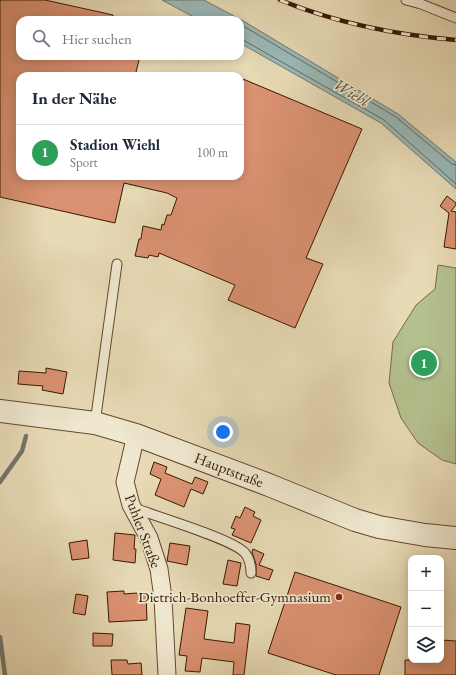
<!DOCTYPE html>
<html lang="de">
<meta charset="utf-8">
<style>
:root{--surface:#fff;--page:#f6f6f7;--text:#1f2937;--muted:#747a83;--line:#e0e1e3;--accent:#0b8043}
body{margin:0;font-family:"EB Garamond",serif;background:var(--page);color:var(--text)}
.controls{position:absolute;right:12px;bottom:12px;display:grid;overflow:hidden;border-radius:8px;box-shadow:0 2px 10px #0003}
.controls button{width:36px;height:36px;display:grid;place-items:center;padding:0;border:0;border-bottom:1px solid var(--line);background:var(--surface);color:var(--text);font:20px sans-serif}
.you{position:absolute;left:223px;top:432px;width:14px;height:14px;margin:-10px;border:3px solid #fff;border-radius:50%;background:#1a73e8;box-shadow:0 0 0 6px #1a73e833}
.badge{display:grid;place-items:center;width:26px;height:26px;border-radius:50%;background:var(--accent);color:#fff;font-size:13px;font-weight:700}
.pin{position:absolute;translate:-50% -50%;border:2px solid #fff;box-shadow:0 1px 4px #0006}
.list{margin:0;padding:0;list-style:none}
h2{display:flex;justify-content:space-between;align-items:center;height:52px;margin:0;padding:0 16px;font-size:17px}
h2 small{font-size:13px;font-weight:400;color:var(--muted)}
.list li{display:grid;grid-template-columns:26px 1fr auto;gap:12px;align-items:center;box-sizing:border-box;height:56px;padding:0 16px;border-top:1px solid var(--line)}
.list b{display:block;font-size:15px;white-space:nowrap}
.list p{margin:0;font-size:13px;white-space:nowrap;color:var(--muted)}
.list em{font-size:13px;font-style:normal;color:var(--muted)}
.icon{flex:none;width:22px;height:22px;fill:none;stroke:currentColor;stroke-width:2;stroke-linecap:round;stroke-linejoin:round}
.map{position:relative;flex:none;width:456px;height:675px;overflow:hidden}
.search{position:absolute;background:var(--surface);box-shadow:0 2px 10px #0003;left:16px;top:16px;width:228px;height:44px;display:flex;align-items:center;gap:10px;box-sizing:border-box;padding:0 14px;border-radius:12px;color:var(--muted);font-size:15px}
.panel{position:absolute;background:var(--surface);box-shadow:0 2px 10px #0003;left:16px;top:72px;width:228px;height:108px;border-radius:12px}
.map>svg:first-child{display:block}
.green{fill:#b4c08e;stroke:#766c48}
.water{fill:#9ab8b7;stroke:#72786f}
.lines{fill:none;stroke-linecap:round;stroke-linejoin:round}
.shore{stroke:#68685c;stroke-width:1}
.stream{stroke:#72786f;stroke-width:4.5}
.building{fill:#db9272;stroke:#371902}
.service-casing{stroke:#63492f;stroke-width:11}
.minor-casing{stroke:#63492f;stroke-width:19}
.tertiary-casing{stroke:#63492f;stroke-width:24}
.service{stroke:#efe7cf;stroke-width:9}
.minor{stroke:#efe7cf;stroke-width:17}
.tertiary{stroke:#efe7cf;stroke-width:22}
.rail-casing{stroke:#371902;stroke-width:4.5}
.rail{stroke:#efe7cf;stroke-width:3;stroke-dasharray:9;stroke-linecap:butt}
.poi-dot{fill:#8f2418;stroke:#efe7cf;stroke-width:1.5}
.labels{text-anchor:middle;stroke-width:3.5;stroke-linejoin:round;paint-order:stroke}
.street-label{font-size:15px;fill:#371902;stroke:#efe7cf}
.poi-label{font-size:15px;fill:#371902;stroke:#efe7cf;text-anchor:end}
.water-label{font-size:16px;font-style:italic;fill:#554938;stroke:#efe7cf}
</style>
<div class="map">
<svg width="456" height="675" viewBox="0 0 456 675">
<rect width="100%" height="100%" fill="#e7dab5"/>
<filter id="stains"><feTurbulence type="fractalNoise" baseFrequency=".005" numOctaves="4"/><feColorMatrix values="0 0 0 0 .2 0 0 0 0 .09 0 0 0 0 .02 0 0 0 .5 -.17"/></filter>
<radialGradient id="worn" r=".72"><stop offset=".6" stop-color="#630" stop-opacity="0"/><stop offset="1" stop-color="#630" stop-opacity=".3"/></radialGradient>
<path class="green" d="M 438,265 L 456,268 L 456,464 L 442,460 L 418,443 L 401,418 L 389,383 L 393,342 L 416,305 L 435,289 Z"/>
<path class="water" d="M 162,0 L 204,0 L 245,22 L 398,114 L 456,162 L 456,189 L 381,123 L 240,43 L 240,20 L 199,20 Z"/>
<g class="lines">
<path class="shore" d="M 240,24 L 396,117 L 452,164 L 456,165
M 240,40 L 243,40 L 384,120 L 456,184"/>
<path class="stream" d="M 0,482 L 22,451 L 26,436
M 0,637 L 5,675"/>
</g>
<path class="building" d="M 0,0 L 45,0 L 113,15 L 113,20 L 20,20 L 20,56 L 140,56 L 135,76 L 20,76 L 20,176 L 240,176 L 240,85 L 243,79 L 362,129 L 306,258 L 323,264 L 295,328 L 228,300 L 235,285 L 159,253 L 158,257 L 149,255 L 148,258 L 135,256 L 139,239 L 141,239 L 143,226 L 161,230 L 162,224 L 164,225 L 167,215 L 171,215 L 177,198 L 167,193 L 124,183 L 115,223 L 0,197 Z
M 447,196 L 456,203 L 456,205 L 451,211 L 456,212 L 456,249 L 444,247 L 449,213 L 440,206 Z
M 46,368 L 67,372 L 63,394 L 42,390 L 43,386 L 18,384 L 19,371 L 46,373 Z
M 154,462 L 167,467 L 165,473 L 192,484 L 195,477 L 208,482 L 203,494 L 191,489 L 184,507 L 155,495 L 161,479 L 150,474 Z
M 245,507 L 255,512 L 253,516 L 261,520 L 251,543 L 232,535 L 235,529 L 231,528 L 236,516 L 240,518 Z
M 115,533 L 135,535 L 134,549 L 136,549 L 135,563 L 113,560 Z
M 87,540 L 89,558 L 72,560 L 69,543 Z
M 170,543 L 190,546 L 187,565 L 167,561 Z
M 253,549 L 264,554 L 259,565 L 273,570 L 269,580 L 256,576 L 256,564 L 252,552 Z
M 228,560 L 241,563 L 237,586 L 223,584 Z
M 295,572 L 401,607 L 379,675 L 336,675 L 268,653 Z
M 124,591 L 124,594 L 137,593 L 138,595 L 146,594 L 147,620 L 109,622 L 107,592 Z
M 76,594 L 88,596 L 85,615 L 73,613 Z
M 186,608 L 208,611 L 204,639 L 234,643 L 236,623 L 250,625 L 244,675 L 233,675 L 234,662 L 202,658 L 200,672 L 185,671 L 187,656 L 179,655 Z
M 93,633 L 113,634 L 112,646 L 93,646 Z
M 441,640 L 456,641 L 456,675 L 405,675 L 405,660 L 441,660 Z
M 111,660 L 127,660 L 128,664 L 141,663 L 142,675 L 112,675 Z"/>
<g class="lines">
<defs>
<path id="service" d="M 406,0 L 421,4 L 456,18
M 95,423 L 117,264
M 134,508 C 155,516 233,539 245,553 C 249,558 251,566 251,573"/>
<path id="minor" d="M 136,435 L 125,482 L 131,505 L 149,538 L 159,569 L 163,598 L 167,675"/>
<path id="tertiary" d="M 0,411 L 95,423 L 136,435 L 269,485 L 355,520 L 379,527 L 425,535 L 456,538"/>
</defs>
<use href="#service" class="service-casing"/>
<use href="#minor" class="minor-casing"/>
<use href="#tertiary" class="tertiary-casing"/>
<use href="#service" class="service"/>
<use href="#minor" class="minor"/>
<use href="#tertiary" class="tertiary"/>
<defs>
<path id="rail" d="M 280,0 C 336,23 396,35 456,40"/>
</defs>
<use href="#rail" class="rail-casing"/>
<use href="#rail" class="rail"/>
</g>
<circle class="poi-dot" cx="339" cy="597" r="4"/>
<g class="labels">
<g class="street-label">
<text transform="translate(229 470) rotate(21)" y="5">Hauptstraße</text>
<text transform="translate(143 531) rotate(69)" y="5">Puhler Straße</text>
</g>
<g class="poi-label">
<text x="331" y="602">Dietrich-Bonhoeffer-Gymnasium</text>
</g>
<g class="water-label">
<text transform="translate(352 92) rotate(31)" y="6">Wiehl</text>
</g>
</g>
<rect width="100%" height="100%" filter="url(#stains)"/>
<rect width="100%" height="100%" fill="url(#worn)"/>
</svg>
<div class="controls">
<button>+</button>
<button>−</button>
<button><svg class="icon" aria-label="layers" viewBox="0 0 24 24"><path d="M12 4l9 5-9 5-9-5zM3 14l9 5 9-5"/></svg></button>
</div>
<div class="you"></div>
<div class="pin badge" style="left:424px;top:363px;background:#2e9e5b">1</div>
<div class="search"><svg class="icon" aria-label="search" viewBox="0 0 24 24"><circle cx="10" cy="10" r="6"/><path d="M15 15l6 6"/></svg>Hier suchen</div>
<section class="panel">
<h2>In der Nähe<small></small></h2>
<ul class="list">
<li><span class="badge" style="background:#2e9e5b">1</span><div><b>Stadion Wiehl</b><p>Sport</p></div><em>100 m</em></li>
</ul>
</section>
</div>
